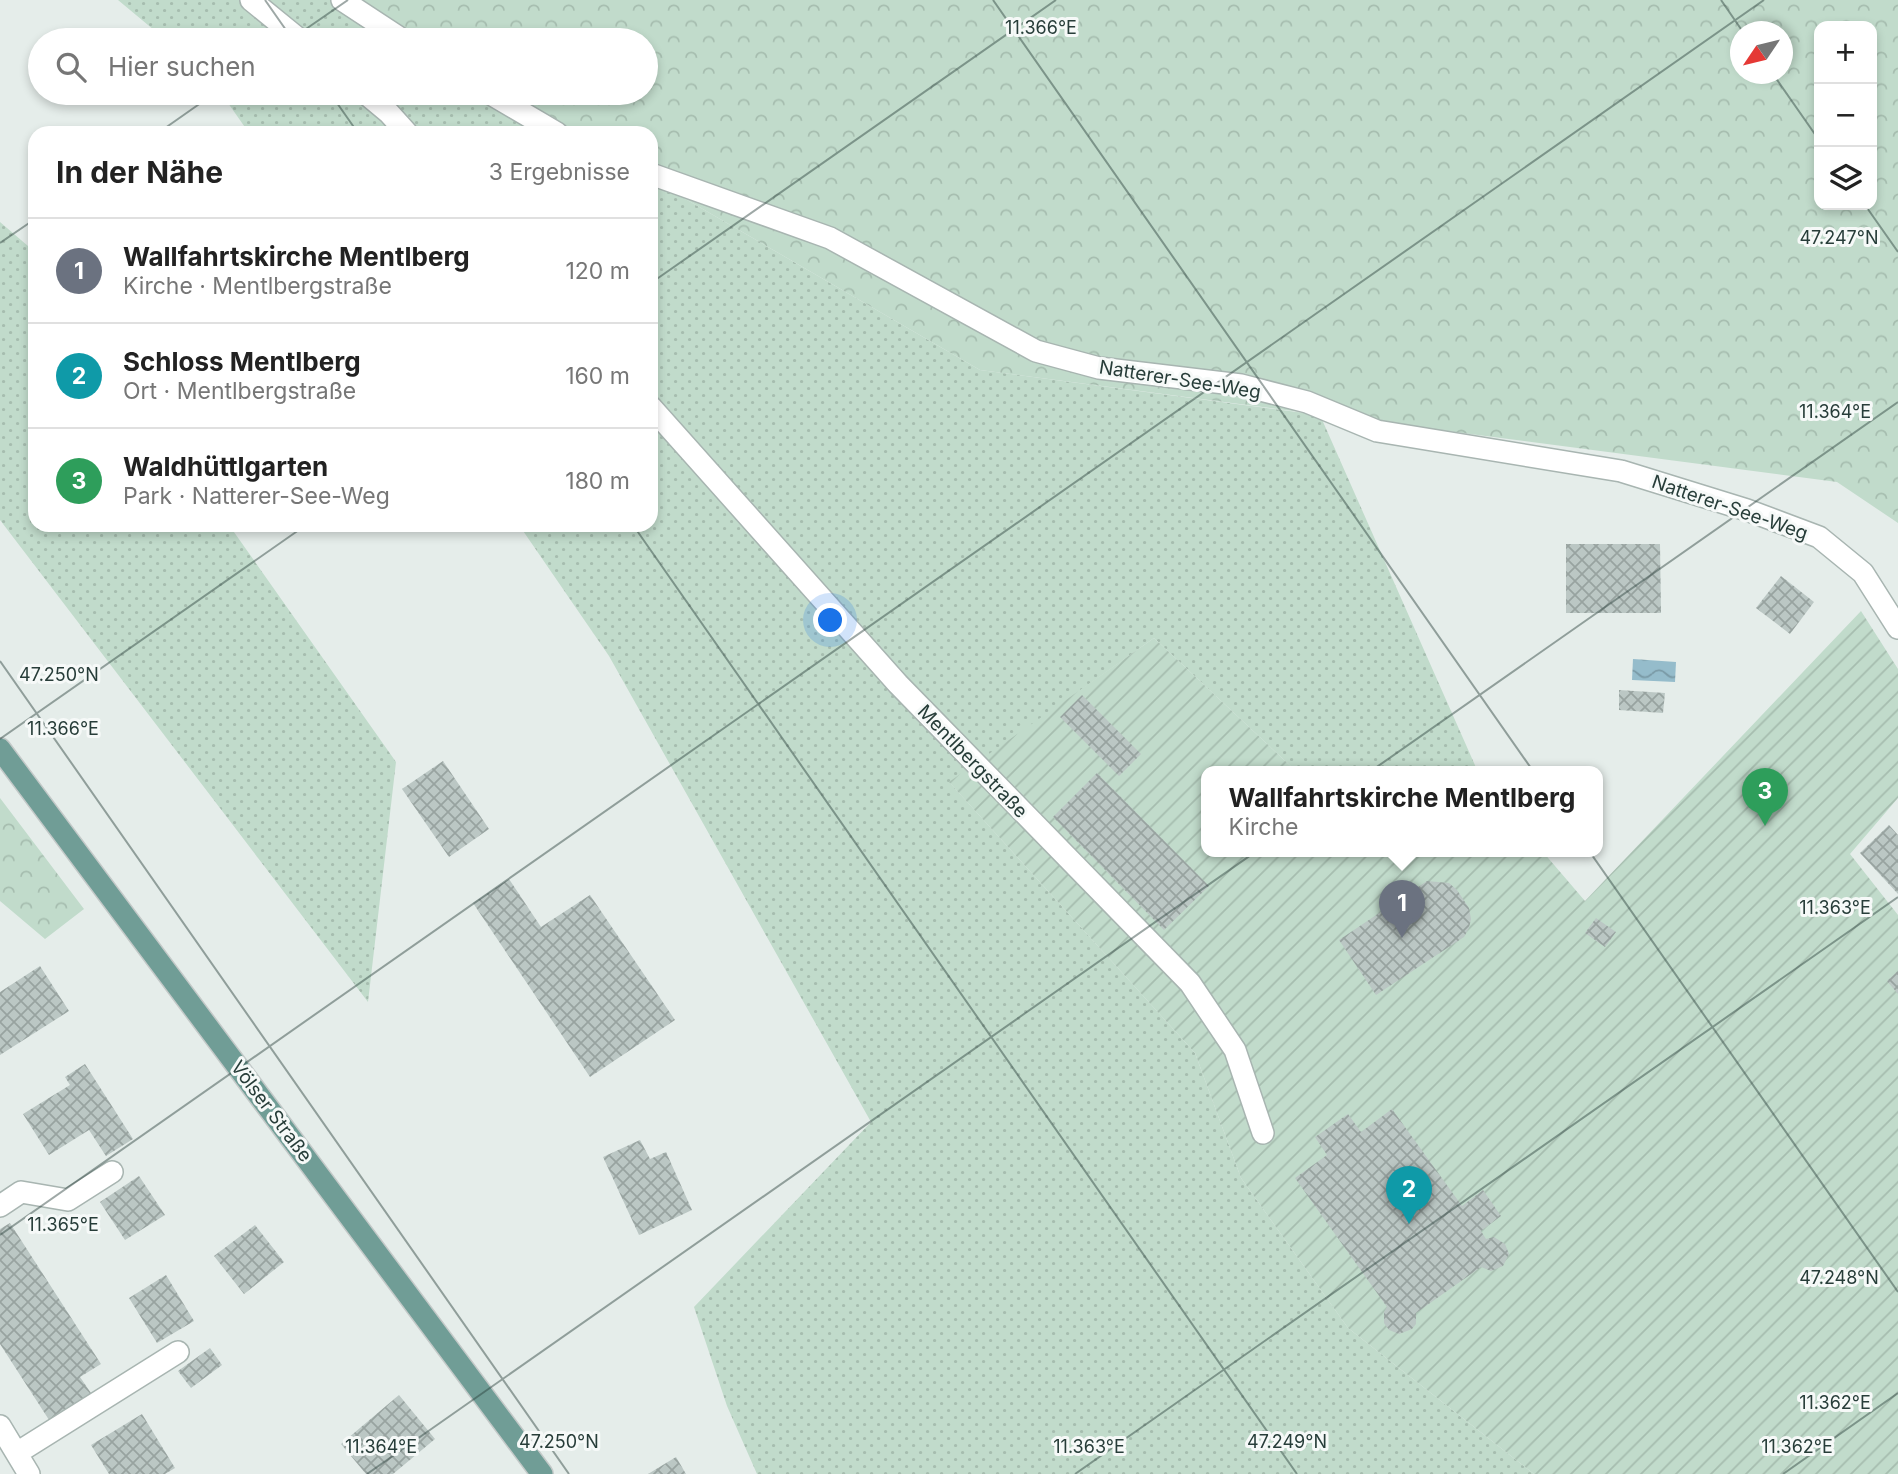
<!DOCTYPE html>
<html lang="de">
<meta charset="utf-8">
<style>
:root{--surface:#fff;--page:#f6f6f6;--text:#222;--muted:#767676;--line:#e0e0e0;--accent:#785745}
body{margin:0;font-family:Inter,sans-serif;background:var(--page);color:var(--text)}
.controls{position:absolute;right:21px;top:21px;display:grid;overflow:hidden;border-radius:14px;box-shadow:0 4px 10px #0003}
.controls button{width:63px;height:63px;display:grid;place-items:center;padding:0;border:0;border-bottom:2px solid var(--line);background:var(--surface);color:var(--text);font:35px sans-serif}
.compass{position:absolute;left:1730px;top:21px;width:63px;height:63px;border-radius:50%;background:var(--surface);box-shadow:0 4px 10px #0003;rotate:235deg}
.you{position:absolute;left:831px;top:621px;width:24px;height:24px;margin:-18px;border:5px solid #fff;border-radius:50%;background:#1a73e8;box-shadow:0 0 0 10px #1a73e833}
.badge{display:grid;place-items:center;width:46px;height:46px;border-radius:50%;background:var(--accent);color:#fff;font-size:23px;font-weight:700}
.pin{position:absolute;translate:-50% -58px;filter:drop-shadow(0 2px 4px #0008)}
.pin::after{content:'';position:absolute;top:37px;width:24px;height:21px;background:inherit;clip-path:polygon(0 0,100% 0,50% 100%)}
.popup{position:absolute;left:1201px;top:766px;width:402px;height:91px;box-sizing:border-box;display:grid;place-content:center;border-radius:14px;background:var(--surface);filter:drop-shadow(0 2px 5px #0005);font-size:23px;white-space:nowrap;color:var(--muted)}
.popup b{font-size:26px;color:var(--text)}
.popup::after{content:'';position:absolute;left:50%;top:100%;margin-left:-14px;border:14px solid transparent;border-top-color:var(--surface)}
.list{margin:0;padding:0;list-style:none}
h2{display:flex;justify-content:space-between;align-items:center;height:91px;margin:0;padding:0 28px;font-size:30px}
h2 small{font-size:23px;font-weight:400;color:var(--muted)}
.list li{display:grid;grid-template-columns:46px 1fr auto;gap:21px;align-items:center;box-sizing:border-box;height:105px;padding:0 28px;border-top:2px solid var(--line)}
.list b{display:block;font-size:26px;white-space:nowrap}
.list p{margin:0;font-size:23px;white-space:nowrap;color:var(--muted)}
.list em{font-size:23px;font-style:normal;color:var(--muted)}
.icon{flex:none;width:38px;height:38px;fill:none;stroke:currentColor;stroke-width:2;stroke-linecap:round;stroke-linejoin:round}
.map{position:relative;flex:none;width:1898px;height:1474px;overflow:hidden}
.search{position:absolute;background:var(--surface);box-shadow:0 4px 10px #0003;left:28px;top:28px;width:630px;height:77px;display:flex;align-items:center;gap:18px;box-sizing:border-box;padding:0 24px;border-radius:38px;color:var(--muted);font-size:26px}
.panel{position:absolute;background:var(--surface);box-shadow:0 4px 10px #0003;left:28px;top:126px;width:630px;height:406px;border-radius:21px}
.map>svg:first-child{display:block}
.grass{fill:url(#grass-dots)}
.forest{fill:url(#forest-crowns);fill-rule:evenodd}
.garden{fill:url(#garden-furrows)}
.water{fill:url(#water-waves)}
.building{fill:url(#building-cross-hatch)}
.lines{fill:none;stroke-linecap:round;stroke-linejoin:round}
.minor-casing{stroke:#a8b5b1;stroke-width:24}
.major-casing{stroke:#c3c9c8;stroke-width:24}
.minor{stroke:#fff;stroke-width:21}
.major{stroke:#709d96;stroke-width:21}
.ticks{fill:none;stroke:#273d39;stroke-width:2;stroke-opacity:0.45}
.labels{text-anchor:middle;stroke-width:6;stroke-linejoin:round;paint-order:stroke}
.street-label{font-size:19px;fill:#273d39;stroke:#f6f9f8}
.ticks-label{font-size:18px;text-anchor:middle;fill:#273d39;stroke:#f6f9f8;stroke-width:6;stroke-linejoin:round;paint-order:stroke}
</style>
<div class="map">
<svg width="1898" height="1474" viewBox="0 0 1898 1474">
<defs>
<pattern id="grass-dots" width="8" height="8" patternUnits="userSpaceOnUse" patternTransform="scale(1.75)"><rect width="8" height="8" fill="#c1dbcb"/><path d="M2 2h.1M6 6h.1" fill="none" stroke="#a6bdaf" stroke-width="1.8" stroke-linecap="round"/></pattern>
<pattern id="forest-crowns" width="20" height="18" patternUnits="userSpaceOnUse" patternTransform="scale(1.75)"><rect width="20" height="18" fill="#c1dbcb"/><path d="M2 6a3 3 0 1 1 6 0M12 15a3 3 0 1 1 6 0" fill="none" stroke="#a6bdaf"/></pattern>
<pattern id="garden-furrows" width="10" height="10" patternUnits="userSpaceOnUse" patternTransform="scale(1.75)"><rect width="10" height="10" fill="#c1dbcb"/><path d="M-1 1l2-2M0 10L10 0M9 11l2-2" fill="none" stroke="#a6bdaf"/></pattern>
<pattern id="water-waves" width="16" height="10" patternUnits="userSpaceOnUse" patternTransform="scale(1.75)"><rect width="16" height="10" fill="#95bccb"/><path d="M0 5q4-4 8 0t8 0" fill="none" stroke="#7a9aa6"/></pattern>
<pattern id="building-cross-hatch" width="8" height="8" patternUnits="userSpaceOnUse" patternTransform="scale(1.75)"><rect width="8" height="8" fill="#bbc7c4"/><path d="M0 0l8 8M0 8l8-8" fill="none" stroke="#98a3a0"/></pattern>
</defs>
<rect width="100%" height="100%" fill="#e5edea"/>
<path class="grass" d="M 118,0 L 344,0 L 413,40 L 166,40 Z
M 221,93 L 503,93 L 572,133 L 249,133 Z
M 651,179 L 980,370 L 1320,415 L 1478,772 L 1297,772 L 1154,638 L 950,783 L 1195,1053 L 1241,1178 L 1348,1328 L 1534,1474 L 757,1474 L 727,1406 L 694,1307 L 871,1122 L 609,656 L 519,525 L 651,525 Z
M 0,222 L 35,252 L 35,525 L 229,525 L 396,762 L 368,1002 L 0,520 Z"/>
<path class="forest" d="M 344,0 L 1898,0 L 1898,523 L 1837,482 L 980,370 L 651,179 L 651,133 L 572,133 L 503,93 L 646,93 L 646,40 L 413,40 ZM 1819,26 L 1872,26 L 1872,205 L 1819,205 ZM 1741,32 L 1783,32 L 1783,74 L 1741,74 Z
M 0,798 L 84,909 L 45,939 L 0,901 Z"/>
<path class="garden" d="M 1861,611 L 1898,669 L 1898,798 L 1850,854 L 1898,915 L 1898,1474 L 1534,1474 L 1348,1328 L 1241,1178 L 1195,1053 L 949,782 L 1154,638 L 1297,772 L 1206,772 L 1206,852 L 1543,852 L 1585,901 Z"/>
<path class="water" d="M 1633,659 L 1676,662 L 1675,682 L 1632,680 Z"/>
<path class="building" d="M 1566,544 L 1660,544 L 1661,613 L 1566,613 Z
M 1781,576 L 1814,602 L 1790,634 L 1756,608 Z
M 1619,690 L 1665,693 L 1663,713 L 1619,710 Z
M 1082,695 L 1141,754 L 1119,776 L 1060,717 Z
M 443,761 L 489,829 L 449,857 L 402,789 Z
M 1097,773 L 1209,886 L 1164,930 L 1053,817 Z
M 1889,825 L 1898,835 L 1898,894 L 1860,853 Z
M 509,879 L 541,927 L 590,895 L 675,1020 L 590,1077 L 473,903 Z
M 1427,881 L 1449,883 L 1457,890 L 1469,908 L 1471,919 L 1469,928 L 1464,937 L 1376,995 L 1339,940 Z
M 1596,918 L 1616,932 L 1605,947 L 1585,933 Z
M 40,966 L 69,1011 L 0,1055 L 0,992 Z
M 1898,971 L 1898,994 L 1887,981 Z
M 85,1064 L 133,1139 L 106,1156 L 89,1130 L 49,1155 L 23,1114 L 70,1085 L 65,1077 Z
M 1392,1109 L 1462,1206 L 1483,1190 L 1501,1216 L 1481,1231 L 1486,1239 L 1494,1237 L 1505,1244 L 1509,1254 L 1503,1266 L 1491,1271 L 1481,1267 L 1416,1313 L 1416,1324 L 1412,1329 L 1399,1334 L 1389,1330 L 1384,1323 L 1384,1312 L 1387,1307 L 1295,1178 L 1327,1155 L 1315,1137 L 1348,1114 L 1361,1132 Z
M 640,1140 L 650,1159 L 666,1152 L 692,1210 L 639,1235 L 603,1157 Z
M 139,1176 L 165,1215 L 125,1240 L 100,1202 Z
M 10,1223 L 101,1364 L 80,1377 L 93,1396 L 51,1423 L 0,1344 L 0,1229 Z
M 255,1225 L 284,1262 L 244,1294 L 214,1256 Z
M 166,1275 L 194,1321 L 157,1343 L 129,1298 Z
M 210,1348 L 222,1365 L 191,1388 L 178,1371 Z
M 399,1395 L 435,1439 L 393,1474 L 366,1474 L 341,1444 Z
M 142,1414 L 175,1468 L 165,1474 L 109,1474 L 91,1445 Z
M 676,1457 L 686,1474 L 648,1474 Z"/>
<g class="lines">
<defs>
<path id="minor" d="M 251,0 L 300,40
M 342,0 L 403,40
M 365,93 L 389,113 L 407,133
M 489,93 L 557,133
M 651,174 L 830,238 L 1036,351 L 1099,368 L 1241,385 L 1307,402 L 1377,431 L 1621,471 L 1747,510 L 1819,537 L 1863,573 L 1898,628
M 651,407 L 898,684 L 1190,983 L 1235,1050 L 1263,1133
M 0,1206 L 21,1192 L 68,1200 L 112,1172
M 0,1426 L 29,1474
M 17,1453 L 178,1352"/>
<path id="major" d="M 0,749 L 542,1474"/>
</defs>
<use href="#minor" class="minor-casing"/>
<use href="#major" class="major-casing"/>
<use href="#minor" class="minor"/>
<use href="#major" class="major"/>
</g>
<path class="ticks" d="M 265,0 L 293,40M 993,0 L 1898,1292M 1721,0 L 1743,32M 290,40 L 348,0M 1773,74 L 1819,140M 330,93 L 358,133M 158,133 L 215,93M 1865,205 L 1898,252M 0,243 L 35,219M 651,283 L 1056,0M 633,525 L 1297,1474M 0,661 L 569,1474M 0,739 L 306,525M 0,1235 L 1764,0M 367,1474 L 1898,402M 1075,1474 L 1898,897M 1783,1474 L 1898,1393"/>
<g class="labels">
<g class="street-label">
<text transform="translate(1180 379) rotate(9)" y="7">Natterer-See-Weg</text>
<text transform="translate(1730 507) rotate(19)" y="7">Natterer-See-Weg</text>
<text transform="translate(973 761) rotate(46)" y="7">Mentlbergstraße</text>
<text transform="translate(272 1111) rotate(53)" y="7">Völser Straße</text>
</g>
</g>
<g class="ticks-label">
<text x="1041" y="34">11.366°E</text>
<text x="1839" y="244">47.247°N</text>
<text x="1835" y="418">11.364°E</text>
<text x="59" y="681">47.250°N</text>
<text x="63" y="735">11.366°E</text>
<text x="1835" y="914">11.363°E</text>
<text x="63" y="1231">11.365°E</text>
<text x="1839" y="1284">47.248°N</text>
<text x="1835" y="1409">11.362°E</text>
<text x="559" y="1448">47.250°N</text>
<text x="1287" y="1448">47.249°N</text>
<text x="381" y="1453">11.364°E</text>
<text x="1089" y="1453">11.363°E</text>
<text x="1797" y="1453">11.362°E</text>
</g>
</svg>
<div class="controls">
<button>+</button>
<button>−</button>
<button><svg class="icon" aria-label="layers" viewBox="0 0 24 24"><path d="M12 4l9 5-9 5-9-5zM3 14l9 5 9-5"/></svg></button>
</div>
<svg class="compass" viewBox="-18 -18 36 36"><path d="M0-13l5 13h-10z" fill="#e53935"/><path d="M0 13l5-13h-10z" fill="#767676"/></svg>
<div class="you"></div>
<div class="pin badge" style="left:1402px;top:938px;background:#6b7280">1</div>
<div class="popup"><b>Wallfahrtskirche Mentlberg</b>Kirche</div>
<div class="pin badge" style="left:1409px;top:1224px;background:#0f9aa8">2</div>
<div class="pin badge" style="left:1765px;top:826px;background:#2e9e5b">3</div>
<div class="search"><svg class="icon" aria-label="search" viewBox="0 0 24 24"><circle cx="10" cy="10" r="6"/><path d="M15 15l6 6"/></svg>Hier suchen</div>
<section class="panel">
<h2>In der Nähe<small>3 Ergebnisse</small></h2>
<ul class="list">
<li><span class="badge" style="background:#6b7280">1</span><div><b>Wallfahrtskirche Mentlberg</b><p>Kirche · Mentlbergstraße</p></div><em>120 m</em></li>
<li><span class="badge" style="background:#0f9aa8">2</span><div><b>Schloss Mentlberg</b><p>Ort · Mentlbergstraße</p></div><em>160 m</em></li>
<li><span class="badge" style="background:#2e9e5b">3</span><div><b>Waldhüttlgarten</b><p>Park · Natterer-See-Weg</p></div><em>180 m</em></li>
</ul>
</section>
</div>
